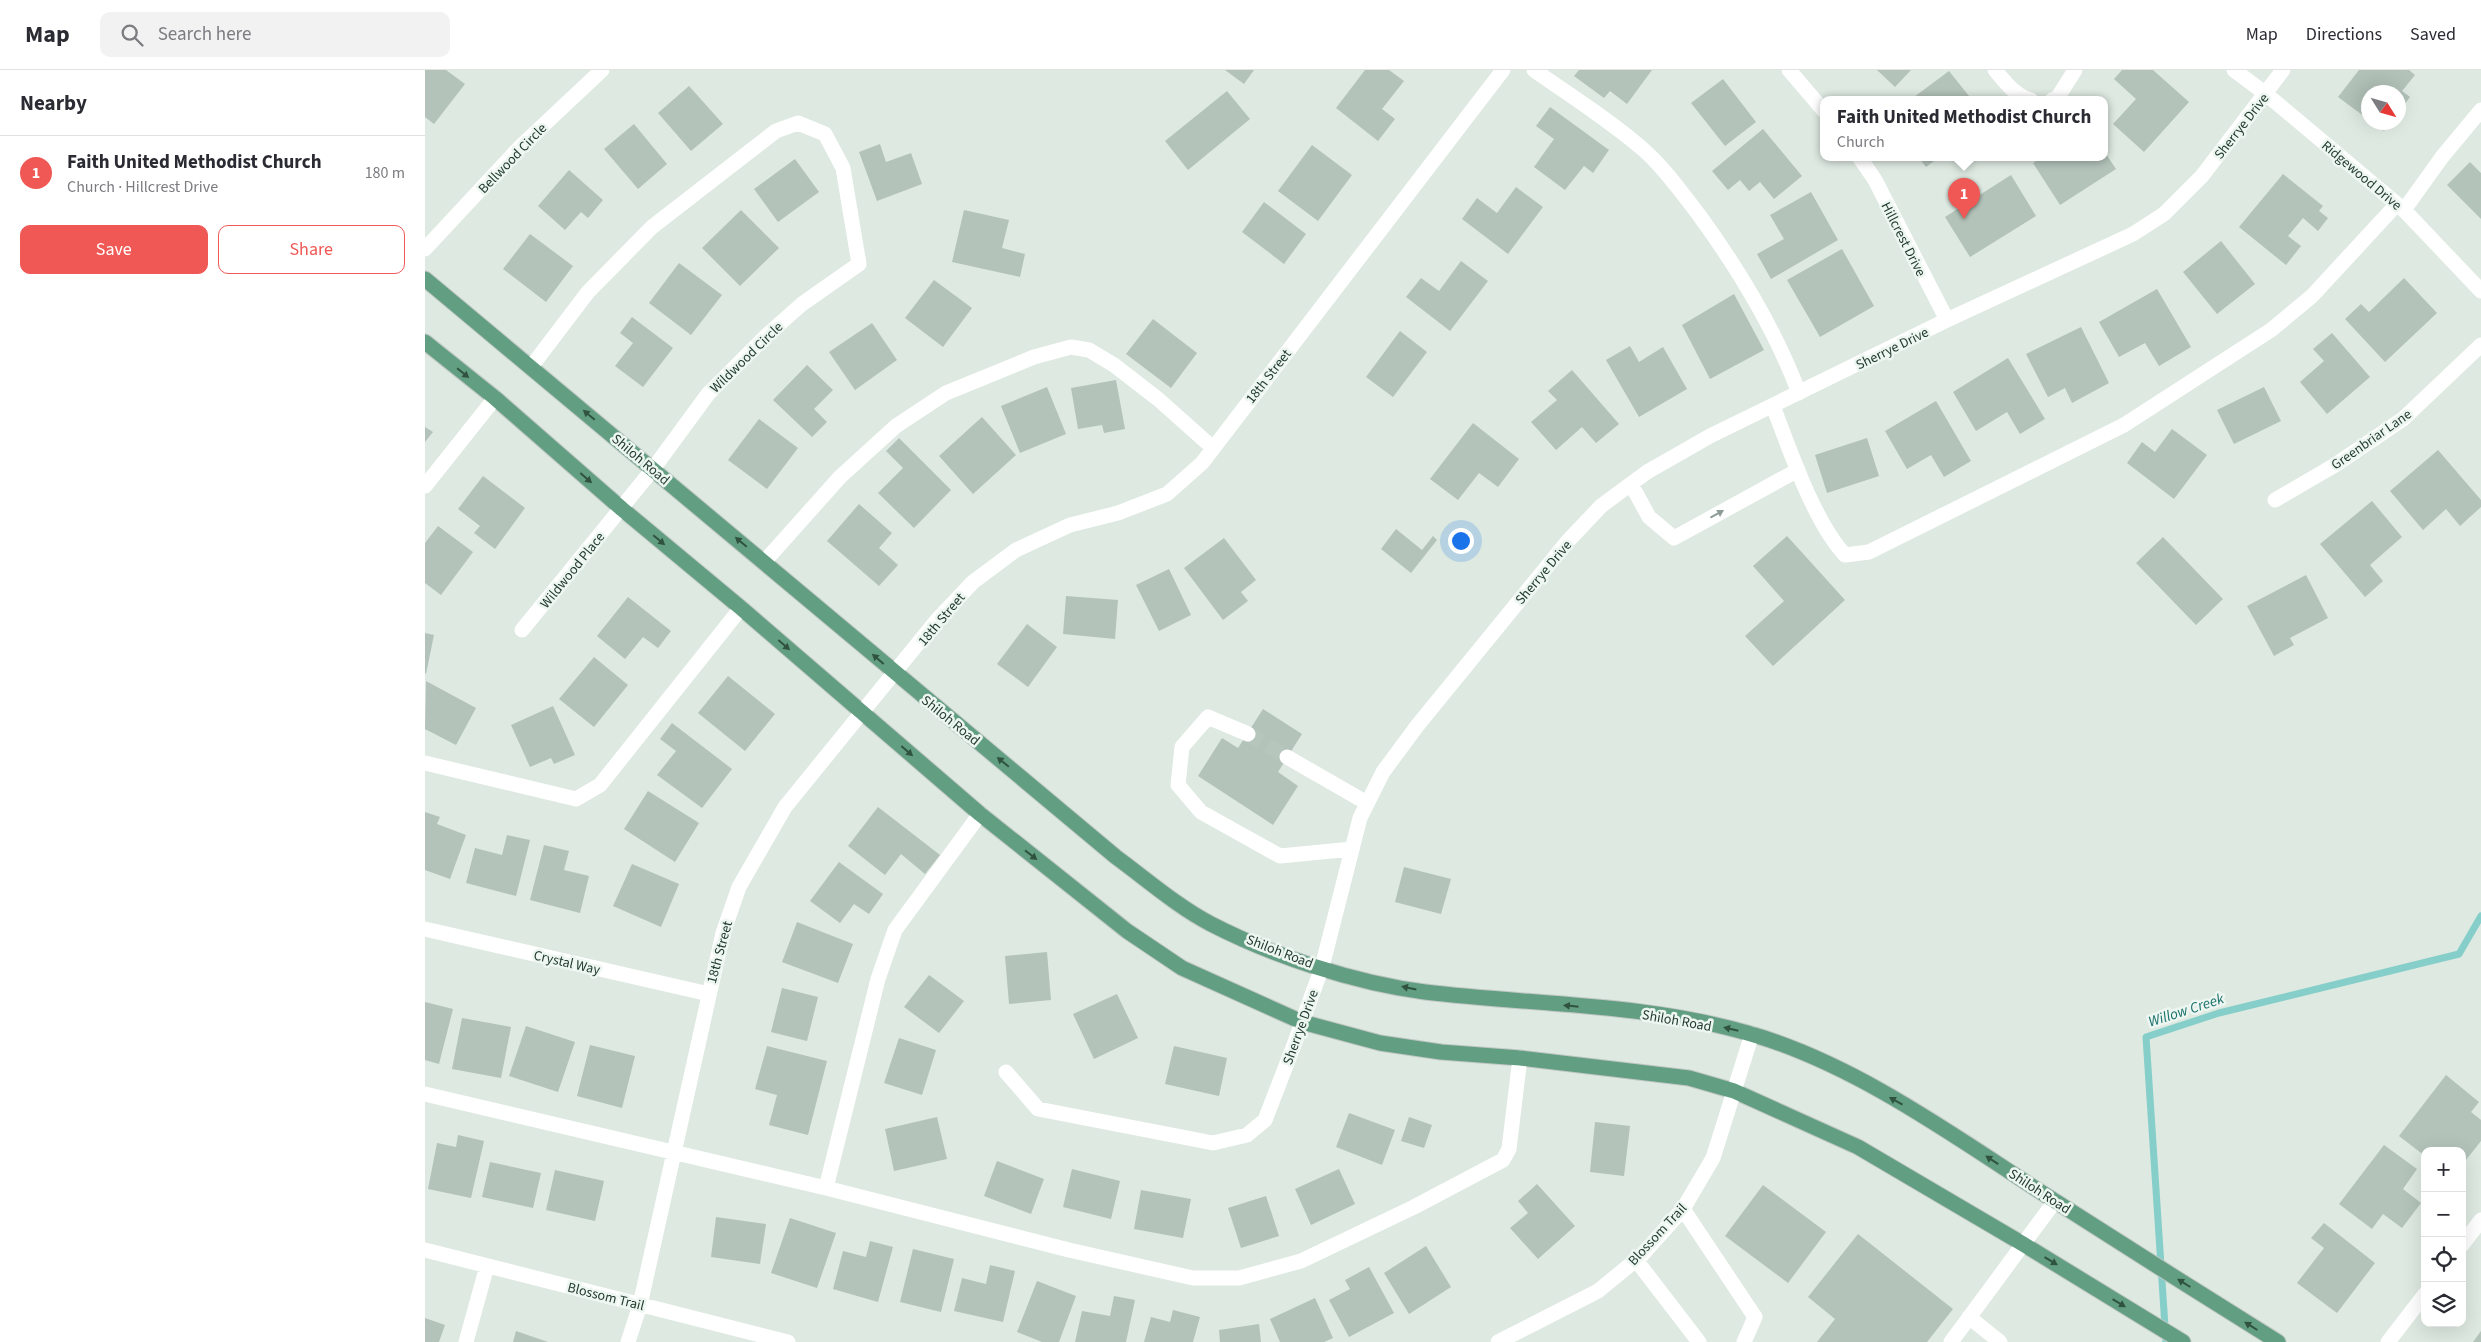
<!DOCTYPE html>
<meta charset="utf-8">
<style>
:root{--surface:#fff;--page:#f2f2f3;--text:#2b2b33;--muted:#7c7c81;--line:#e1e1e2;--accent:#ef5854}
body{margin:0;font-family:"Source Sans 3",sans-serif;background:var(--page);color:var(--text)}
.controls{position:absolute;right:15px;bottom:15px;display:grid;overflow:hidden;border-radius:10px;box-shadow:0 5px 20px #0002}
.controls button{width:45px;height:45px;display:grid;place-items:center;padding:0;border:0;border-bottom:1px solid var(--line);background:var(--surface);color:var(--text);font:25px sans-serif}
.compass{position:absolute;left:1936px;top:15px;width:45px;height:45px;border-radius:50%;background:var(--surface);box-shadow:0 5px 20px #0002;rotate:127deg}
.you{position:absolute;left:1035px;top:470px;width:18px;height:18px;margin:-12px;border:4px solid #fff;border-radius:50%;background:#1a73e8;box-shadow:0 0 0 8px #1a73e833}
.badge{display:grid;place-items:center;width:32px;height:32px;border-radius:50%;background:var(--accent);color:#fff;font-size:16px;font-weight:700}
.pin{position:absolute;translate:-50% -41px;filter:drop-shadow(0 1px 2px #0008)}
.pin::after{content:'';position:absolute;top:26px;width:18px;height:15px;background:inherit;clip-path:polygon(0 0,100% 0,50% 100%)}
.popup{position:absolute;left:1395px;top:26px;width:288px;height:65px;box-sizing:border-box;display:grid;place-content:center;border-radius:10px;background:var(--surface);filter:drop-shadow(0 1px 4px #0005);font-size:16px;white-space:nowrap;color:var(--muted)}
.popup b{font-size:19px;color:var(--text)}
.popup::after{content:'';position:absolute;left:50%;top:100%;margin-left:-10px;border:10px solid transparent;border-top-color:var(--surface)}
.list{margin:0;padding:0;list-style:none}
h2{display:flex;justify-content:space-between;align-items:center;height:65px;margin:0;padding:0 20px;font-size:21px}
h2 small{font-size:16px;font-weight:400;color:var(--muted)}
.list li{display:grid;grid-template-columns:32px 1fr auto;gap:15px;align-items:center;box-sizing:border-box;height:75px;padding:0 20px;border-top:1px solid var(--line)}
.list b{display:block;font-size:19px;white-space:nowrap}
.list p{margin:0;font-size:16px;white-space:nowrap;color:var(--muted)}
.list em{font-size:16px;font-style:normal;color:var(--muted)}
.actions{display:flex;gap:10px;padding:15px 20px}
.actions a{flex:1;padding:11px 0;border:1px solid var(--accent);border-radius:10px;text-align:center;font-size:18px;color:var(--accent)}
.actions .main{background:var(--accent);color:#fff}
.icon{flex:none;width:28px;height:28px;fill:none;stroke:currentColor;stroke-width:2;stroke-linecap:round;stroke-linejoin:round}
.map{position:relative;flex:none;width:2056px;height:1272px;overflow:hidden}
header{display:flex;align-items:center;gap:30px;box-sizing:border-box;height:70px;padding:0 25px;background:var(--surface);border-bottom:1px solid var(--line)}
header strong{font-size:24px}
nav{display:flex;gap:28px;margin-inline-start:auto;font-size:18px}
.search{width:350px;height:45px;background:var(--page);display:flex;align-items:center;gap:12px;box-sizing:border-box;padding:0 18px;border-radius:10px;color:var(--muted);font-size:19px}
main{display:flex}
aside{flex:1;background:var(--surface)}
.map>svg:first-child{display:block}
.lines{fill:none;stroke-linecap:round;stroke-linejoin:round}
.stream{stroke:#85cec9;stroke-width:7}
.building{fill:#b3c3b9}
.minor-tunnel{stroke:#b7c6bd;stroke-width:15;stroke-dasharray:15 8;stroke-linecap:butt}
.major-casing{stroke:#c0c7c4;stroke-width:17}
.minor{stroke:#fff;stroke-width:15}
.major{stroke:#629e81;stroke-width:15}
.oneway{fill:#305241}
.oneway2{fill:#8f9c96}
.labels{text-anchor:middle;stroke-width:5;stroke-linejoin:round;paint-order:stroke}
.street-label{font-size:14px;fill:#1f382c;stroke:#edf6f0}
.water-label{font-size:15px;font-style:italic;fill:#1b726d;stroke:#edf6f0}
</style>
<header>
<strong>Map</strong>
<div class="search"><svg class="icon" aria-label="search" viewBox="0 0 24 24"><circle cx="10" cy="10" r="6"/><path d="M15 15l6 6"/></svg>Search here</div>
<nav><a>Map</a><a>Directions</a><a>Saved</a></nav>
</header>
<main>
<aside>
<h2>Nearby<small></small></h2>
<ul class="list">
<li><span class="badge">1</span><div><b>Faith United Methodist Church</b><p>Church · Hillcrest Drive</p></div><em>180 m</em></li>
</ul>
<div class="actions"><a class="main">Save</a><a>Share</a></div>
</aside>
<div class="map">
<svg width="2056" height="1272" viewBox="0 0 2056 1272">
<rect width="100%" height="100%" fill="#dde9e1"/>
<g class="lines">
<path class="stream" d="M 1741,1272 L 1721,967 L 1794,943 L 2034,884 L 2056,846"/>
</g>
<path class="building" d="M 0,0 L 21,0 L 40,14 L 9,54 L 0,47 Z
M 800,0 L 829,0 L 819,14 Z
M 940,0 L 964,0 L 979,11 L 957,39 L 970,49 L 953,71 L 911,38 Z
M 1154,0 L 1227,0 L 1202,34 L 1185,21 L 1179,28 L 1149,6 Z
M 1452,0 L 1486,0 L 1470,17 Z
M 1697,0 L 1728,0 L 1764,32 L 1719,82 L 1688,54 L 1711,29 L 1689,9 Z
M 1934,0 L 1984,0 L 1990,5 L 1977,21 L 1985,27 L 1974,42 L 1974,22 L 1944,22 L 1944,50 L 1913,27 Z
M 1524,1 L 1544,26 L 1538,30 L 1485,30 Z
M 1298,9 L 1331,52 L 1300,76 L 1266,33 Z
M 264,16 L 298,54 L 266,81 L 233,43 Z
M 802,21 L 825,49 L 763,100 L 740,71 Z
M 1125,37 L 1184,80 L 1168,103 L 1159,96 L 1140,120 L 1109,97 L 1129,69 L 1111,56 Z
M 1947,52 L 1966,52 L 1959,61 Z
M 209,54 L 242,94 L 213,119 L 179,79 Z
M 1338,59 L 1377,106 L 1349,129 L 1335,112 L 1324,121 L 1315,110 L 1303,120 L 1287,101 Z
M 455,74 L 461,92 L 486,83 L 497,114 L 452,131 L 434,82 Z
M 887,75 L 927,105 L 893,151 L 853,121 Z
M 1679,81 L 1691,99 L 1635,135 L 1608,93 L 1616,88 L 1679,88 Z
M 1494,88 L 1513,88 L 1501,97 Z
M 370,89 L 394,122 L 353,152 L 329,119 Z
M 2045,92 L 2056,103 L 2056,149 L 2022,115 Z
M 144,100 L 178,130 L 163,148 L 156,142 L 140,160 L 113,136 Z
M 1858,104 L 1898,136 L 1894,141 L 1903,148 L 1893,161 L 1878,148 L 1863,166 L 1876,176 L 1861,195 L 1814,157 Z
M 1586,105 L 1611,146 L 1545,187 L 1520,147 Z
M 1091,117 L 1118,137 L 1083,184 L 1037,149 L 1052,128 L 1072,143 Z
M 1386,122 L 1413,170 L 1346,209 L 1332,184 L 1359,169 L 1345,145 Z
M 839,132 L 881,164 L 859,194 L 817,162 Z
M 316,140 L 354,178 L 315,216 L 277,178 Z
M 539,140 L 584,150 L 577,178 L 600,184 L 595,207 L 527,192 Z
M 105,164 L 148,196 L 121,232 L 78,199 Z
M 1796,171 L 1830,214 L 1792,244 L 1758,202 Z
M 1417,179 L 1449,236 L 1395,267 L 1362,210 Z
M 1036,191 L 1063,211 L 1025,261 L 981,227 L 996,208 L 1014,221 Z
M 254,193 L 297,225 L 266,265 L 224,233 Z
M 1979,208 L 2012,243 L 1960,292 L 1920,249 L 1936,234 L 1944,242 Z
M 509,210 L 547,238 L 518,277 L 480,248 Z
M 1732,219 L 1766,277 L 1734,296 L 1720,273 L 1694,287 L 1674,252 Z
M 1309,224 L 1339,280 L 1285,309 L 1257,255 Z
M 207,247 L 248,278 L 218,317 L 190,296 L 208,273 L 195,263 Z
M 728,249 L 772,283 L 746,318 L 701,284 Z
M 447,253 L 472,290 L 430,320 L 404,282 Z
M 1656,257 L 1684,313 L 1647,333 L 1640,318 L 1623,327 L 1601,284 Z
M 975,261 L 1002,282 L 968,327 L 941,307 Z
M 1907,263 L 1945,307 L 1902,344 L 1875,312 L 1899,291 L 1888,279 Z
M 1205,276 L 1214,292 L 1238,277 L 1262,319 L 1214,347 L 1181,290 Z
M 1583,288 L 1620,349 L 1595,364 L 1582,342 L 1551,361 L 1528,322 Z
M 382,295 L 408,320 L 389,339 L 402,352 L 387,367 L 348,330 Z
M 1147,300 L 1194,354 L 1171,373 L 1157,357 L 1131,380 L 1106,352 L 1132,330 L 1123,321 Z
M 691,310 L 700,359 L 679,363 L 677,355 L 653,359 L 646,318 Z
M 622,317 L 641,364 L 595,383 L 576,336 Z
M 1839,317 L 1856,351 L 1809,374 L 1792,340 Z
M 1511,331 L 1546,391 L 1519,407 L 1506,385 L 1482,399 L 1460,361 Z
M 557,347 L 591,385 L 548,424 L 514,386 Z
M 334,349 L 373,378 L 342,419 L 303,390 Z
M 1048,353 L 1094,389 L 1073,417 L 1054,403 L 1033,430 L 1005,409 Z
M 0,357 L 8,362 L 0,372 Z
M 1747,359 L 1782,385 L 1749,429 L 1702,393 L 1717,372 L 1730,382 Z
M 474,368 L 526,420 L 489,458 L 453,423 L 478,398 L 461,381 Z
M 1442,368 L 1454,406 L 1402,423 L 1390,385 Z
M 2013,380 L 2056,430 L 2056,437 L 2035,456 L 2021,439 L 1998,460 L 1965,421 Z
M 58,406 L 100,438 L 70,479 L 49,463 L 55,456 L 33,439 Z
M 1947,431 L 1977,467 L 1945,495 L 1958,511 L 1940,527 L 1895,474 Z
M 434,434 L 467,463 L 454,478 L 473,495 L 454,516 L 402,471 Z
M 13,456 L 48,482 L 16,525 L 0,513 L 0,473 Z
M 971,459 L 997,480 L 1008,466 L 1012,470 L 986,503 L 956,479 Z
M 1362,466 L 1420,530 L 1348,596 L 1320,566 L 1359,531 L 1328,496 Z
M 1738,467 L 1798,529 L 1771,555 L 1711,493 Z
M 799,468 L 831,510 L 816,522 L 823,531 L 798,550 L 759,498 Z
M 744,499 L 766,545 L 734,561 L 711,515 Z
M 1881,505 L 1903,548 L 1865,568 L 1869,575 L 1849,586 L 1822,536 Z
M 641,526 L 693,530 L 690,569 L 638,564 Z
M 203,527 L 246,561 L 233,578 L 218,567 L 200,589 L 172,566 Z
M 602,554 L 632,577 L 603,617 L 572,594 Z
M 0,563 L 9,565 L 1,604 L 0,603 Z
M 169,587 L 203,615 L 169,657 L 134,629 Z
M 303,606 L 350,644 L 320,681 L 273,643 Z
M 1,611 L 51,638 L 31,675 L 0,659 Z
M 128,636 L 150,685 L 129,694 L 126,688 L 105,697 L 86,655 Z
M 838,639 L 877,664 L 853,702 L 873,716 L 848,755 L 773,706 L 797,668 L 813,678 Z
M 247,653 L 307,699 L 277,738 L 232,705 L 251,681 L 235,669 Z
M 223,721 L 274,753 L 250,792 L 199,759 Z
M 453,737 L 515,785 L 500,804 L 476,784 L 460,805 L 423,776 Z
M 0,742 L 15,747 L 12,754 L 41,765 L 25,809 L 0,800 Z
M 82,765 L 105,770 L 91,826 L 41,813 L 50,778 L 77,785 Z
M 119,775 L 144,781 L 139,800 L 164,806 L 155,843 L 105,830 Z
M 414,792 L 458,824 L 444,844 L 429,834 L 415,853 L 385,831 Z
M 207,794 L 254,814 L 236,857 L 188,836 Z
M 979,797 L 1026,809 L 1016,844 L 970,832 Z
M 372,852 L 428,874 L 413,913 L 357,892 Z
M 622,882 L 626,930 L 584,934 L 580,886 Z
M 504,905 L 539,931 L 514,963 L 479,937 Z
M 357,918 L 393,927 L 382,971 L 346,962 Z
M 692,924 L 713,968 L 669,989 L 648,944 Z
M 0,932 L 28,939 L 14,994 L 0,990 Z
M 37,948 L 86,957 L 76,1008 L 27,999 Z
M 101,956 L 150,972 L 133,1022 L 84,1006 Z
M 474,968 L 511,980 L 497,1025 L 459,1013 Z
M 165,975 L 210,986 L 197,1038 L 152,1026 Z
M 342,976 L 402,991 L 383,1065 L 344,1055 L 352,1025 L 330,1019 Z
M 749,976 L 802,988 L 794,1026 L 740,1014 Z
M 2021,1005 L 2054,1032 L 2046,1042 L 2056,1050 L 2056,1071 L 2037,1095 L 2037,1081 L 2000,1081 L 2000,1086 L 1974,1066 Z
M 924,1043 L 970,1060 L 957,1095 L 911,1077 Z
M 512,1047 L 522,1089 L 469,1101 L 460,1059 Z
M 984,1047 L 1007,1055 L 999,1078 L 976,1071 Z
M 1170,1052 L 1205,1056 L 1199,1106 L 1165,1102 Z
M 33,1065 L 59,1071 L 46,1128 L 3,1119 L 12,1073 L 31,1077 Z
M 1959,1075 L 1992,1099 L 1978,1119 L 1996,1133 L 1977,1158 L 1958,1144 L 1947,1159 L 1914,1134 Z
M 572,1091 L 619,1109 L 606,1144 L 559,1126 Z
M 65,1092 L 116,1103 L 108,1138 L 57,1127 Z
M 647,1099 L 695,1111 L 686,1149 L 638,1137 Z
M 914,1099 L 930,1134 L 886,1155 L 870,1119 Z
M 130,1100 L 179,1111 L 170,1151 L 121,1140 Z
M 1112,1114 L 1150,1156 L 1113,1189 L 1085,1158 L 1103,1143 L 1093,1131 Z
M 1338,1115 L 1401,1162 L 1363,1213 L 1300,1166 Z
M 716,1120 L 766,1129 L 758,1168 L 709,1159 Z
M 841,1126 L 854,1166 L 816,1178 L 803,1138 Z
M 291,1147 L 341,1154 L 335,1194 L 286,1187 Z
M 365,1148 L 411,1163 L 392,1218 L 346,1203 Z
M 1899,1153 L 1950,1193 L 1912,1243 L 1872,1213 L 1899,1178 L 1886,1168 Z
M 1433,1164 L 1528,1239 L 1502,1272 L 1392,1272 L 1410,1249 L 1383,1227 Z
M 445,1171 L 468,1177 L 453,1232 L 408,1219 L 418,1181 L 441,1187 Z
M 1001,1176 L 1026,1217 L 984,1244 L 959,1203 Z
M 488,1179 L 529,1189 L 516,1242 L 475,1232 Z
M 565,1195 L 590,1201 L 578,1252 L 529,1241 L 537,1208 L 561,1214 Z
M 944,1197 L 969,1243 L 924,1267 L 904,1230 L 925,1219 L 920,1210 Z
M 612,1211 L 651,1226 L 634,1272 L 617,1272 L 592,1262 Z
M 689,1226 L 710,1230 L 701,1272 L 650,1272 L 657,1241 L 685,1246 Z
M 890,1228 L 908,1268 L 899,1272 L 855,1272 L 845,1249 Z
M 748,1240 L 775,1247 L 768,1272 L 719,1272 L 726,1247 L 745,1252 Z
M 0,1248 L 20,1255 L 14,1272 L 0,1272 Z
M 834,1254 L 836,1272 L 795,1272 L 794,1260 Z
M 91,1261 L 123,1272 L 88,1272 Z
M 2056,1261 L 2056,1272 L 2048,1272 Z"/>
<g class="lines">
<path class="minor-tunnel" d="M 823,664 L 862,687"/>
<defs>
<path id="major" d="M 0,209 L 691,787 C 721,809 753,837 786,854 C 848,886 930,913 1000,922 C 1108,935 1221,933 1326,964 C 1426,993 1521,1060 1608,1117 C 1689,1169 1771,1221 1853,1272
M 0,272 L 70,328 L 197,439 L 316,538 L 555,744 L 702,861 L 757,898 L 877,952 L 955,973 L 1016,982 L 1095,988 L 1264,1008 L 1309,1021 L 1433,1077 L 1598,1174 L 1758,1272"/>
</defs>
<use href="#major" class="major-casing"/>
<path class="minor" d="M 1109,0 C 1146,26 1186,51 1220,81 C 1240,99 1257,123 1274,145 C 1314,200 1350,259 1374,323
M 1364,0 L 1399,41
M 1570,0 C 1580,12 1590,26 1606,30
M 1809,0 L 1841,24 L 1979,140 L 2056,221
M 1627,30 L 1633,27 L 1650,0
M 1435,88 L 1450,110 L 1522,250
M 1979,140 L 2017,87 L 2056,40
M 0,179 L 94,78 L 177,0
M 1348,336 C 1364,378 1389,452 1420,485 L 1444,482 L 1699,355 L 1846,260 L 1887,226 L 1972,134
M 1206,414 L 1224,447 L 1249,468 L 1373,400
M 0,416 L 70,328
M 1850,430 L 1910,395 L 1978,349 L 2056,275
M 340,491 L 415,407 L 471,356 L 521,323 L 609,287 L 646,277 L 664,280 L 689,295 L 733,329 L 788,378
M 97,560 L 228,399 L 283,324 L 342,265 L 377,234 L 434,194 L 418,98 L 400,64 L 373,53 L 351,61 L 227,157 L 163,222 L 106,297
M 823,664 L 783,647 L 757,677 L 753,715 L 776,742 L 855,786 L 927,779
M 862,687 L 942,733
M 0,693 L 151,729 L 175,715 L 316,538
M 0,859 L 284,924
M 581,1002 L 613,1039 L 788,1073 L 822,1065 L 840,1050 L 869,975 L 897,897 L 935,748 L 958,702 L 992,656 L 1142,472 L 1176,436 L 1222,402 L 1285,366 L 1522,250 L 1708,164 L 1739,144 L 1777,106 L 1858,0
M 0,1024 L 401,1118 L 644,1180 L 768,1208 L 814,1208 L 876,1191 L 989,1137 L 1078,1090 L 1084,1079 L 1095,988
M 401,1118 L 453,909 L 470,860 L 555,744
M 1258,1139 L 1330,1247 L 1319,1272
M 2037,1175 L 2056,1150
M 0,1180 L 363,1272
M 1211,1190 L 1274,1272
M 1544,1247 L 1575,1272
M 41,1272 L 62,1196
M 203,1272 L 215,1235 L 298,863 L 314,817 L 360,737 L 512,550 L 548,512 L 591,480 L 645,455 L 693,443 L 742,424 L 777,393 L 1078,0
M 1073,1272 L 1173,1221 L 1217,1185 L 1258,1139 L 1288,1088 L 1327,964
M 1526,1272 L 1630,1131
M 1963,1272 L 2000,1224"/>
<use href="#major" class="major"/>
</g>
<defs><path id="oneway-solid" d="M-6-.8H1V-3.2L6.5 0L1 3.2V.8H-6Z" transform="scale(1.25)"/></defs>
<g class="oneway">
<use href="#oneway-solid" transform="translate(38 303) rotate(39)"/>
<use href="#oneway-solid" transform="translate(164 345) rotate(-140)"/>
<use href="#oneway-solid" transform="translate(161 408) rotate(41)"/>
<use href="#oneway-solid" transform="translate(234 470) rotate(40)"/>
<use href="#oneway-solid" transform="translate(316 472) rotate(-140)"/>
<use href="#oneway-solid" transform="translate(359 575) rotate(41)"/>
<use href="#oneway-solid" transform="translate(453 589) rotate(-139)"/>
<use href="#oneway-solid" transform="translate(482 681) rotate(41)"/>
<use href="#oneway-solid" transform="translate(578 692) rotate(-141)"/>
<use href="#oneway-solid" transform="translate(606 785) rotate(38)"/>
<use href="#oneway-solid" transform="translate(984 918) rotate(-168)"/>
<use href="#oneway-solid" transform="translate(1146 936) rotate(-174)"/>
<use href="#oneway-solid" transform="translate(1306 959) rotate(-167)"/>
<use href="#oneway-solid" transform="translate(1471 1031) rotate(-151)"/>
<use href="#oneway-solid" transform="translate(1567 1090) rotate(-147)"/>
<use href="#oneway-solid" transform="translate(1626 1191) rotate(31)"/>
<use href="#oneway-solid" transform="translate(1759 1213) rotate(-148)"/>
<use href="#oneway-solid" transform="translate(1694 1233) rotate(31)"/>
<use href="#oneway-solid" transform="translate(1826 1256) rotate(-148)"/>
</g>
<use class="oneway2" href="#oneway-solid" transform="translate(1292 444) rotate(-29)"/>
<g class="labels">
<g class="street-label">
<text transform="translate(1816 56) rotate(-52)" y="5">Sherrye Drive</text>
<text transform="translate(87 88) rotate(-46)" y="5">Bellwood Circle</text>
<text transform="translate(1937 105) rotate(40)" y="5">Ridgewood Drive</text>
<text transform="translate(1479 169) rotate(63)" y="5">Hillcrest Drive</text>
<text transform="translate(1467 278) rotate(-26)" y="5">Sherrye Drive</text>
<text transform="translate(321 287) rotate(-44)" y="5">Wildwood Circle</text>
<text transform="translate(843 306) rotate(-52)" y="5">18th Street</text>
<text transform="translate(1946 369) rotate(-35)" y="5">Greenbriar Lane</text>
<text transform="translate(216 389) rotate(40)" y="5">Shiloh Road</text>
<text transform="translate(147 500) rotate(-51)" y="5">Wildwood Place</text>
<text transform="translate(1118 502) rotate(-50)" y="5">Sherrye Drive</text>
<text transform="translate(516 549) rotate(-50)" y="5">18th Street</text>
<text transform="translate(526 650) rotate(39)" y="5">Shiloh Road</text>
<text transform="translate(855 881) rotate(21)" y="5">Shiloh Road</text>
<text transform="translate(294 882) rotate(-75)" y="5">18th Street</text>
<text transform="translate(142 892) rotate(13)" y="5">Crystal Way</text>
<text transform="translate(1252 950) rotate(10)" y="5">Shiloh Road</text>
<text transform="translate(875 957) rotate(-70)" y="5">Sherrye Drive</text>
<text transform="translate(1615 1121) rotate(33)" y="5">Shiloh Road</text>
<text transform="translate(1232 1164) rotate(-47)" y="5">Blossom Trail</text>
<text transform="translate(181 1226) rotate(14)" y="5">Blossom Trail</text>
</g>
<g class="water-label">
<text transform="translate(1761 940) rotate(-18)" y="5">Willow Creek</text>
</g>
</g>
</svg>
<div class="controls">
<button>+</button>
<button>−</button>
<button><svg class="icon" aria-label="locate" viewBox="0 0 24 24"><circle cx="12" cy="12" r="6"/><path d="M12 2v4M12 18v4M2 12h4M18 12h4"/></svg></button>
<button><svg class="icon" aria-label="layers" viewBox="0 0 24 24"><path d="M12 4l9 5-9 5-9-5zM3 14l9 5 9-5"/></svg></button>
</div>
<svg class="compass" viewBox="-18 -18 36 36"><path d="M0-13l5 13h-10z" fill="#e53935"/><path d="M0 13l5-13h-10z" fill="#7c7c81"/></svg>
<div class="you"></div>
<div class="pin badge" style="left:1539px;top:149px">1</div>
<div class="popup"><b>Faith United Methodist Church</b>Church</div>
</div>
</main>
